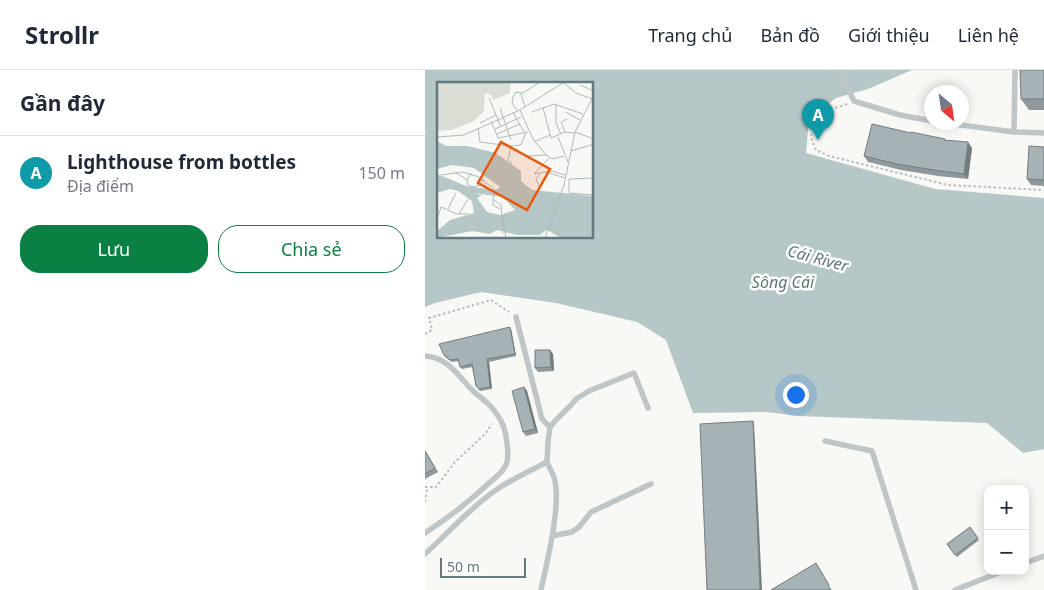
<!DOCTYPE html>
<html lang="vi">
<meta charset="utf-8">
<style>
:root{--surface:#fff;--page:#f2f2f3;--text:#1f2937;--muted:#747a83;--line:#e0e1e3;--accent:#0b8043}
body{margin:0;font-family:"Noto Sans",sans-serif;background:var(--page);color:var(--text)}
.controls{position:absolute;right:15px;bottom:15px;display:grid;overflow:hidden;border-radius:10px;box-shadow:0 2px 12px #0003}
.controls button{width:45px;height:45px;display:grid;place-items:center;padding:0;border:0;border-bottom:1px solid var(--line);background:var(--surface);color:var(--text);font:25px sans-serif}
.compass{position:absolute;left:499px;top:15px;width:45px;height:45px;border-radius:50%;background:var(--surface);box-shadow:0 2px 12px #0003;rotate:151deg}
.scale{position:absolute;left:15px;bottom:12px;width:86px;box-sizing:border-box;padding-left:5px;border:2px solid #637a81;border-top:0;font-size:14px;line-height:18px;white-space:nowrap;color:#637a81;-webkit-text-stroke:4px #fff;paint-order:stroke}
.you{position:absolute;left:370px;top:324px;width:18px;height:18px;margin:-12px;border:4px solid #fff;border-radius:50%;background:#1a73e8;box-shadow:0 0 0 8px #1a73e833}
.badge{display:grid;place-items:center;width:32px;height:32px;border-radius:50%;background:var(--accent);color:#fff;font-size:16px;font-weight:700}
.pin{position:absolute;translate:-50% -41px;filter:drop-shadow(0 1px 2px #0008)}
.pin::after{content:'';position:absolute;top:26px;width:18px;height:15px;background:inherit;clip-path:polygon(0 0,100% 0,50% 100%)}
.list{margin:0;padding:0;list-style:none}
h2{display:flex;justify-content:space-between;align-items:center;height:65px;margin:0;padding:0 20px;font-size:21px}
h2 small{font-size:16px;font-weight:400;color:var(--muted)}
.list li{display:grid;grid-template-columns:32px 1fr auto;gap:15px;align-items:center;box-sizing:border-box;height:75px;padding:0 20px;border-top:1px solid var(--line)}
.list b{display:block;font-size:19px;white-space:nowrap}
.list p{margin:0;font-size:16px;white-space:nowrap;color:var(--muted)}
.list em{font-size:16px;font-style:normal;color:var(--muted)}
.actions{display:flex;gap:10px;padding:15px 20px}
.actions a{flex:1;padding:11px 0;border:1px solid var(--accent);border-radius:20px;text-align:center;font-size:18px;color:var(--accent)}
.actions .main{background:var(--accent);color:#fff}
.map{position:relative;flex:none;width:619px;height:520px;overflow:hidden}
header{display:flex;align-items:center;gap:30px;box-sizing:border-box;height:70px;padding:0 25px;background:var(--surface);border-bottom:1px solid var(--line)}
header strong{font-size:24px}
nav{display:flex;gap:28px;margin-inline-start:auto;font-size:18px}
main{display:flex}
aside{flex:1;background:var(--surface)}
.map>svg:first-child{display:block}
.water{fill:#b5c7c7;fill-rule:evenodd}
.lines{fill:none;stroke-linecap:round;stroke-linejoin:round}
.path{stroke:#b9bec0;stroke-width:2;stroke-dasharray:2.5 2.5;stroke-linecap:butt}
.service{stroke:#bfc6c8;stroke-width:5.5}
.wall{fill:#8f999c}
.shaded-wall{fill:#747d7f}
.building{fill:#a6b2b5;stroke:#747d7f}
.labels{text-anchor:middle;stroke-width:5;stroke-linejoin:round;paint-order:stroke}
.water-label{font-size:16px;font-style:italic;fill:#5e797b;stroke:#fff}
.inset-road{fill:none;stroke:#afbbbc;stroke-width:1}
.view{fill:#e8590c;fill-opacity:0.15;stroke:#e8590c;stroke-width:2.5}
.inset-edge{fill:none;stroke:#637a81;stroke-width:2.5}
</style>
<header>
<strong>Strollr</strong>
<nav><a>Trang chủ</a><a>Bản đồ</a><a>Giới thiệu</a><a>Liên hệ</a></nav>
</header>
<main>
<aside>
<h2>Gần đây<small></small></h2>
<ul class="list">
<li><span class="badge" style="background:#0f9aa8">A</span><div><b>Lighthouse from bottles</b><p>Địa điểm</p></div><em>150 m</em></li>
</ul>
<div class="actions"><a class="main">Lưu</a><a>Chia sẻ</a></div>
</aside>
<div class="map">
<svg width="619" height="520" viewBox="0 0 619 520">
<rect width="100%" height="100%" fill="#f8f8f5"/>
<path class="water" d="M 0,0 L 487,0 L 443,19 L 411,28 L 384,48 L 381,83 L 510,119 L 619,128 L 619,379 L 598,383 L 562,353 L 374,346 L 341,342 L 268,343 L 241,270 L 212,252 L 131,233 L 56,222 L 10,233 L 0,237 ZM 14,14 L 168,14 L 168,168 L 14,168 Z"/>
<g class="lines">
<path class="path" d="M 422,34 L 401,41 L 388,54 L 386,68 L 391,80 L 404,86 L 523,115 L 619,120
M 0,264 L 7,260 L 4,248 L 66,230 L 84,242
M 0,417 L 11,417 L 30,392 L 60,364 L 67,354
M 0,432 L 2,419"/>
<path class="service" d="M 414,0 L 429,31 L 475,45 L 507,51
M 513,52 L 589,62 L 619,63
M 589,62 L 590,0
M 91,247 L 117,349 L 125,357
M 0,286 C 23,287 34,307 48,321 C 52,325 56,327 60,331 C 66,335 71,343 75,349 C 81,358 86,388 80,397 C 76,403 69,409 64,413 C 44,432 23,448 0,463
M 400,371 L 447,381 L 491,520
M 122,392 L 123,372 L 125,357 L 131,350 L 146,335 L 151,329 L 164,321 L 209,303 L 223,338
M 127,466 L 147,462 L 154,457 L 166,442 L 226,414
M 0,484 C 22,464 47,436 71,420 C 87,409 105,401 122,392 C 124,397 127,402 129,407 C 137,433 122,492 116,520
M 600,493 L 619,486
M 530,520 L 578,501"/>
</g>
<path class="wall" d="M 619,0 L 619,40 L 604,40 L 596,29 Z
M 486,63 L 521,70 L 547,78 L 543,109 L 513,106 L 476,100 L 443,92 L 439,86 Z
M 619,77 L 619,116 L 606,115 L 602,109 Z
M 86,259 L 91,286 L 64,292 L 67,319 L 55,321 L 51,316 L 48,297 L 37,299 L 35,297 L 34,291 L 27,292 L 20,287 L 19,285 Z
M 125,280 L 128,284 L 129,301 L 113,302 L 110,298 Z
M 99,317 L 102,321 L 113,363 L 101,366 L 98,362 Z
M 0,380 L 13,402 L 0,409 Z
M 545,457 L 554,470 L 532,487 L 522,474 Z"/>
<path class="shaded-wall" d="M 543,72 L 547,78 L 543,109 L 539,104 Z
M 85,257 L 86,259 L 91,286 L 90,284 Z
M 125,280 L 128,284 L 129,301 L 126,297 Z
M 62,289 L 64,292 L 67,319 L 65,317 Z
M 99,317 L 102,321 L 113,363 L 110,359 Z
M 328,351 L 329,353 L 337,520 L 335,520 Z"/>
<path class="building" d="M 595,0 L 619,0 L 619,29 L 596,29 Z
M 447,54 L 486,63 L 486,62 L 520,69 L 519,70 L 543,72 L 539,104 L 509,100 L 472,94 L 439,86 Z
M 604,76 L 619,77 L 619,110 L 602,109 Z
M 85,257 L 90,284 L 62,289 L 65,317 L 54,319 L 51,316 L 47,294 L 35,297 L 33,289 L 25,290 L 19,285 L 14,274 Z
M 110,280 L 125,280 L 126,297 L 110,298 Z
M 99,317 L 110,359 L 98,362 L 87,321 Z
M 328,351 L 335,520 L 282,520 L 275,354 Z
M 0,381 L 10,398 L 0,404 Z
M 545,457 L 553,468 L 530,485 L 522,474 Z
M 391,493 L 404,515 L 403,515 L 406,520 L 346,520 Z"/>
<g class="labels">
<g class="water-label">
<text transform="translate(393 188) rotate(15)" y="6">Cái River</text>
<text x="358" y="218">Sông Cái</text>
</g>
</g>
<g transform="translate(12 12)">
<rect width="156" height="156" fill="#f8f8f5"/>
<path d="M 0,0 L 73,0 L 73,11 L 56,18 L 54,13 L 48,11 L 47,29 L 37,39 L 15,48 L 0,49 Z" fill="#d9ddd4"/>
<path d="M 0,59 L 9,64 L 30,64 L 59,71 L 84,89 L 84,99 L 95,108 L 156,114 L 156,156 L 124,156 L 110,148 L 102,153 L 80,153 L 60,148 L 53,152 L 35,149 L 0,156 L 0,149 L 13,138 L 37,131 L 35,119 L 21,109 L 13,107 L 0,111 L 0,92 L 29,104 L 59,108 L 63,105 L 37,86 L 15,83 L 0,87 ZM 37,111 L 66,115 L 78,128 L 63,133 L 50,130 L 40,116 L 45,113 Z" fill="#b5c7c7" fill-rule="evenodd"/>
<path class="inset-road" d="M 127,1 L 139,11 L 155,17M 143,3 L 157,9M 52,16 L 64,45M 119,23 L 119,41 L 124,52M 88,25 L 84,12 L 103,0M 63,26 L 74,58M 106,26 L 114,56 L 128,50 L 137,51M 80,28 L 75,21 L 76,15 L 79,10 L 85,11M 83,28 L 127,0M 76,30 L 87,50M 95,30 L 117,22 L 146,32M 129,30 L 143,38M 54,39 L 61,56 L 91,50M 43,41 L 59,33M 41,46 L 43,60 L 74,64 L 84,63 L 89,50M 58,47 L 84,35M 128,50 L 124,40 L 130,37M 138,50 L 157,57M 60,52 L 83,42M 0,55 L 27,53 L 83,28 L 96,57 L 109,73 L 115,77 L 127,74M 121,55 L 131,80M 97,60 L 113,53M 74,64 L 71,78 L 75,81M 134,69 L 157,62M 91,74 L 109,73M 112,76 L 97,92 L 115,89 L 128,93M 18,90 L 30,98 L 34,91M 112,91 L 128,96M 4,93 L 26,90 L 42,95 L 57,107 L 56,123 L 63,127M 132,97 L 132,111 L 157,113M 132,97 L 157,96M 31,98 L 30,102 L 36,105 L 43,103 L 46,97M 103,106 L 99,97 L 103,92M 57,118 L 64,123 L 67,152M 11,127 L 19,111M 22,132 L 31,117M 66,134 L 69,156M 0,137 L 4,125 L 20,132 L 32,132M 108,156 L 127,103 L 138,50 L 157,13"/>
<path class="view" d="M 64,60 L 113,87 L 90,128 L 41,101 Z"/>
<rect width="156" height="156" class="inset-edge"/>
</g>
</svg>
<div class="controls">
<button>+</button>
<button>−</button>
</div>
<svg class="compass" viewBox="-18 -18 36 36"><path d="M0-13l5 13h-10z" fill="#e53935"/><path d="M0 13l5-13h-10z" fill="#747a83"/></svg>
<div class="scale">50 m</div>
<div class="you"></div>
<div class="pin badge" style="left:393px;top:70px;background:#0f9aa8">A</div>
</div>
</main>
